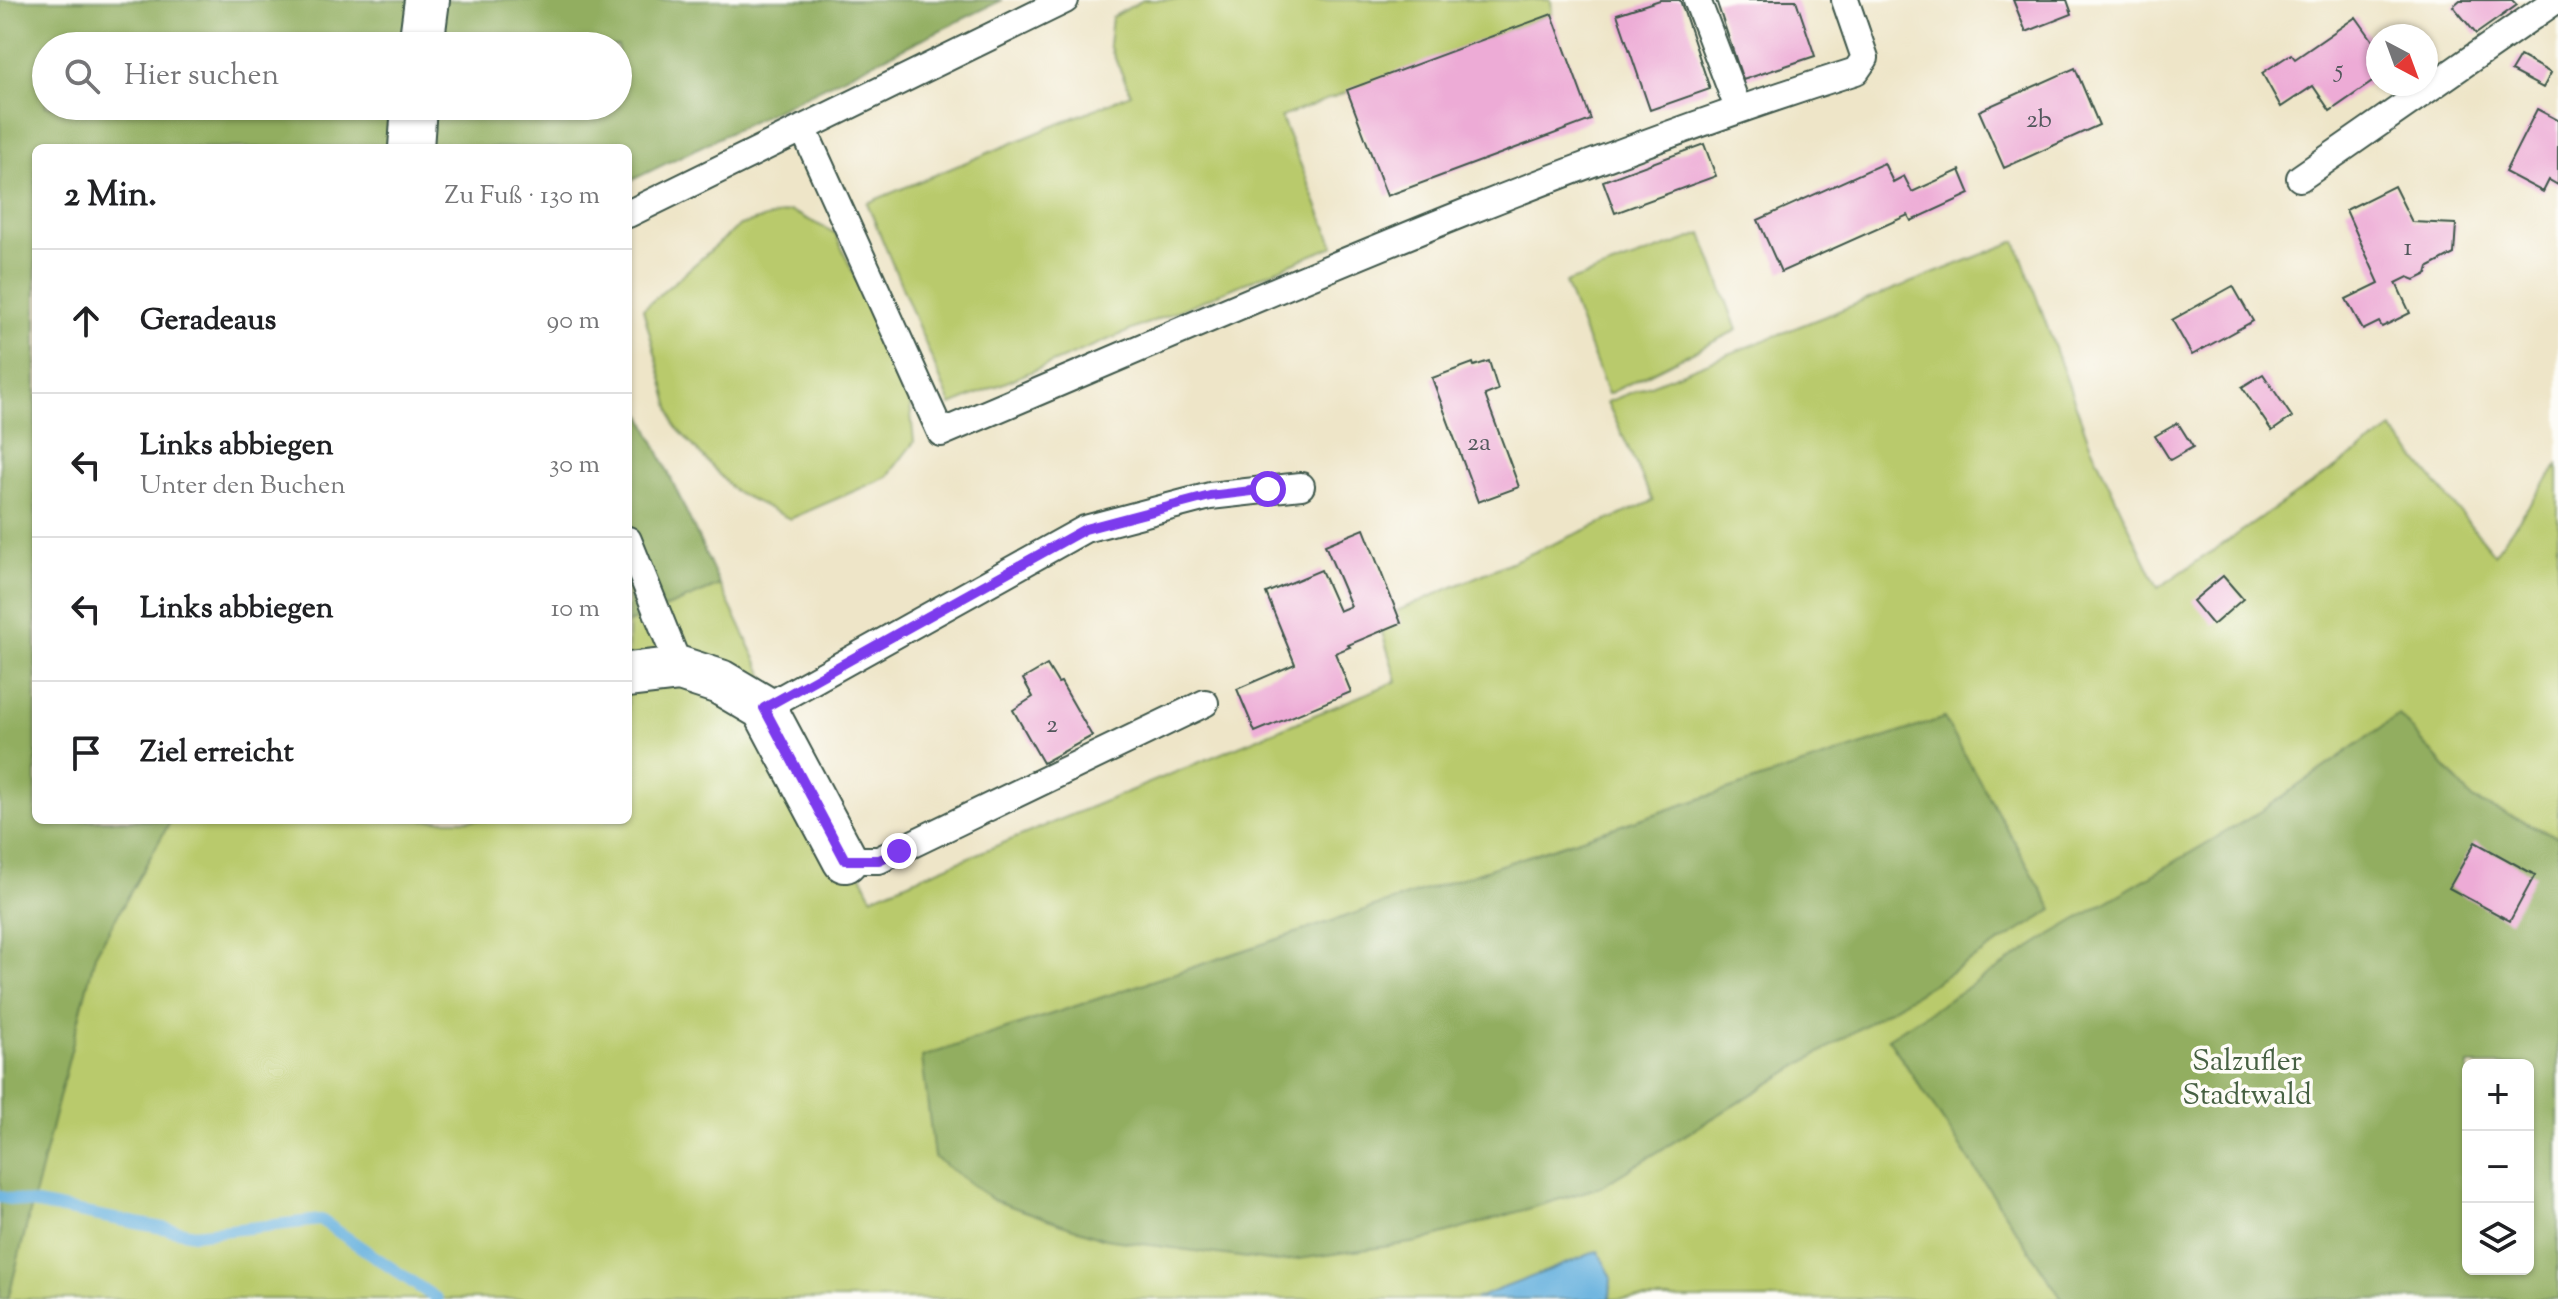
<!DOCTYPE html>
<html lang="de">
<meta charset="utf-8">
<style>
:root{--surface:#fff;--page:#f6f6f6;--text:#202124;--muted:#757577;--line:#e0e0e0}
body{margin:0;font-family:"Sorts Mill Goudy",serif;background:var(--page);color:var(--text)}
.controls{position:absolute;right:24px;bottom:24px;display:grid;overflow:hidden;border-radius:12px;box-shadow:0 2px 6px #0004}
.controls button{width:72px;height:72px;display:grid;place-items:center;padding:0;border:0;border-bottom:2px solid var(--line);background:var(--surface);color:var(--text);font:40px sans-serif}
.compass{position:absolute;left:2366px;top:24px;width:72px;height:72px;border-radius:50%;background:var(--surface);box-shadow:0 2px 6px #0004;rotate:139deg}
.stop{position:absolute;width:24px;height:24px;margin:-18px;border:6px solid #7c3aed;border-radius:50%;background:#fff}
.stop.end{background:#7c3aed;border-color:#fff;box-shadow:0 2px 8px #0008}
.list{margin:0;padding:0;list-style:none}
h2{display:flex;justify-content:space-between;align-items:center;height:104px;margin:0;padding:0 32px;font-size:34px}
h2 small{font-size:26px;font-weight:400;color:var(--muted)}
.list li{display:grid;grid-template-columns:52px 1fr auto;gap:24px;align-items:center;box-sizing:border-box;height:144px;padding:0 32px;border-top:2px solid var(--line)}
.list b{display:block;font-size:30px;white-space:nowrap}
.list p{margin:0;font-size:26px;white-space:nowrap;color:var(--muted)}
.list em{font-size:26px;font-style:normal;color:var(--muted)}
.icon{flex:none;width:44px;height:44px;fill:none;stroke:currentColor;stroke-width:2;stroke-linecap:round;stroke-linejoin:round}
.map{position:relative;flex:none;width:2558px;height:1299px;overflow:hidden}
.search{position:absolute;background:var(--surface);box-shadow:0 2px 6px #0004;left:32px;top:32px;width:600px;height:88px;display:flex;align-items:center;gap:20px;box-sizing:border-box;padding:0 28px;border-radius:44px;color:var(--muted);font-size:30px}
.panel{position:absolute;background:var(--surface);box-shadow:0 2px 6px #0004;left:32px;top:144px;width:600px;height:680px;border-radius:12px}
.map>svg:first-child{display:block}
.green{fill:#b9ca6c;stroke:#6c8450;stroke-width:2;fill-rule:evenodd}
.forest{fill:#92ae60;stroke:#58764a;stroke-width:2;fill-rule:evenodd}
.water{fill:#66b1de;stroke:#427789;stroke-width:2}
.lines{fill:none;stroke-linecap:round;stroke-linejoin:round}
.stream{stroke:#66b1de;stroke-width:12}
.building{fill:#edabd6}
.lane-casing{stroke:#3e564a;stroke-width:30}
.street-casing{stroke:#3e564a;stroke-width:48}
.lane{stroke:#fff;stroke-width:26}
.street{stroke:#fff;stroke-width:44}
.route{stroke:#7c3aed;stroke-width:10}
.labels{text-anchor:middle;stroke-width:7;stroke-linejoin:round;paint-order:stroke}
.number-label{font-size:26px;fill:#52585c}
.park-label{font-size:30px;fill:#466042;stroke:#fdfcf7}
</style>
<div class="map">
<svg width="2558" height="1299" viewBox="0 0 2558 1299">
<rect width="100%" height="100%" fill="#fdfcf7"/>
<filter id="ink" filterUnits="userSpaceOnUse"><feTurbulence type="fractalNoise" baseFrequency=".0125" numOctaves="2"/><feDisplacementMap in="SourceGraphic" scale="16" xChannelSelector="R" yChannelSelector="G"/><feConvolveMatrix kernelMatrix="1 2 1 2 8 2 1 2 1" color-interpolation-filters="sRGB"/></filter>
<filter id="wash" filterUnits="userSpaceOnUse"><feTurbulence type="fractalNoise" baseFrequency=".006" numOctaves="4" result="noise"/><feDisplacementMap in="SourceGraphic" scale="32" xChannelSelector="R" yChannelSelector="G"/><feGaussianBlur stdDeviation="1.8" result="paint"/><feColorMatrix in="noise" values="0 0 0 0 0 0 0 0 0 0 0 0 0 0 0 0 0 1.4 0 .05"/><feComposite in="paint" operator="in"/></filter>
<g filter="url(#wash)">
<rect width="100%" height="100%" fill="#eee5c8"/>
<path class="green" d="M 1143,0 L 1551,0 L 1552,14 L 1281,117 L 1334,246 L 951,405 L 867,203 L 1131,94 L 1109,45 L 1112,17 Z
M 791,211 L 835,233 L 909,395 L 914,442 L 887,477 L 790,519 L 734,491 L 675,426 L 643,309 L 740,225 Z
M 1702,234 L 1737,330 L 1608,394 L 1565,283 Z
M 2016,241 L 2090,444 L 2158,588 L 2392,429 L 2494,554 L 2558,465 L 2558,837 L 2474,800 L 2399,715 L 2265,809 L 2052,934 L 1888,1038 L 2062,1299 L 1610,1299 L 1611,1276 L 1598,1251 L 1475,1299 L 8,1299 L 95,955 L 171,820 L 628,820 L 628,623 L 720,585 L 872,897 L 1397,681 L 1378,619 L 1653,501 L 1607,402 ZM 1943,718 L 2053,910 L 1600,1187 Z"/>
<path class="forest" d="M 0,0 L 1002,0 L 628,182 L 628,148 L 36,148 L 36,820 L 171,820 L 95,955 L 8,1299 L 0,1299 ZM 46,46 L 618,46 L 618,106 L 46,106 Z
M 628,385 L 720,585 L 628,623 Z
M 2399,715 L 2474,800 L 2558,837 L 2558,1299 L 2062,1299 L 1888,1038 L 2052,934 L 2265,809 ZM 2468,1065 L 2528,1065 L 2528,1269 L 2468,1269 Z
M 1944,718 L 2053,910 L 1600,1187 L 1418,1242 L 1277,1262 L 1105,1239 L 993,1200 L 934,1157 L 922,1057 Z"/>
<path class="water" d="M 1598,1251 L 1611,1276 L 1610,1299 L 1475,1299 Z"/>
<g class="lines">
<path class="stream" d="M 0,1197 L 194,1234 L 321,1220 L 437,1299"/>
</g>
<g id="blocks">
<path class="building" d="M 1660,0 L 1680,0 L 1710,89 L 1650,110 L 1617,14 Z
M 1716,0 L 1796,0 L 1815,56 L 1743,80 Z
M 2013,0 L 2067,0 L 2072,14 L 2026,32 Z
M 2460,0 L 2512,0 L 2517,5 L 2476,34 L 2453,6 Z
M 1552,14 L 1591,120 L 1387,196 L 1347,90 Z
M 2356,17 L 2378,48 L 2378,78 L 2330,111 L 2313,86 L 2281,107 L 2262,73 L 2291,54 L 2295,59 Z
M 2520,56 L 2551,73 L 2543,88 L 2511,71 Z
M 2075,68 L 2099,125 L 2004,168 L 1979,111 Z
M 2537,109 L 2558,120 L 2558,185 L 2549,180 L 2543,192 L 2505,172 Z
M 1704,144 L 1716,176 L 1615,213 L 1603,181 Z
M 1884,163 L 1893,182 L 1904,176 L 1912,192 L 1960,170 L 1970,194 L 1911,221 L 1908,215 L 1781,272 L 1758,220 Z
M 2394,186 L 2412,222 L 2456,224 L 2454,254 L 2429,267 L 2427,274 L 2415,280 L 2408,277 L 2396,283 L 2410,313 L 2382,327 L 2379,322 L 2363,330 L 2346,299 L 2379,283 L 2346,210 Z
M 2233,286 L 2253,321 L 2192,355 L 2172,320 Z
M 1489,361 L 1498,390 L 1485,395 L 1519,487 L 1478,502 L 1432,378 L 1473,363 L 1474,366 Z
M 2263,374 L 2292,417 L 2272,431 L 2242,387 Z
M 2178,423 L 2193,447 L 2170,460 L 2155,436 Z
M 1364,529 L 1401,623 L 1348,645 L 1350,647 L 1335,653 L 1351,692 L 1255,732 L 1237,689 L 1295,664 L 1266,593 L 1321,570 L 1339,611 L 1351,606 L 1325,545 Z
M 2223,576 L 2243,599 L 2213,625 L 2193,601 Z
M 1047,665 L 1058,683 L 1061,682 L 1092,736 L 1043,763 L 1013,710 L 1033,697 L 1023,679 Z
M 2475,842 L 2535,875 L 2510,921 L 2449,888 Z"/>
</g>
</g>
<g filter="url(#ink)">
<use href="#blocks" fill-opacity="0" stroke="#3e564a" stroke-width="2"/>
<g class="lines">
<defs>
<path id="lane" d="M 1697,0 L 1738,108
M 803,128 L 941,433 C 1243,305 1543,170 1856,71 L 1865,58 L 1845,0
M 2300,178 L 2556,0
M 628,214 L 1065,0
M 628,540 L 680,669
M 764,708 L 1085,529 L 1210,496 L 1301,486
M 845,860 L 879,860 L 1205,703"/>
<path id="street" d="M 421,46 L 427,0
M 411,148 L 414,106
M 628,675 L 680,669 L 720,682 L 764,708 L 845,860"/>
</defs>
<use href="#lane" class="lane-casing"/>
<use href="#street" class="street-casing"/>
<use href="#lane" class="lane"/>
<use href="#street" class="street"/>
</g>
</g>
<g class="lines" filter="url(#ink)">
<path class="route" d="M 899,851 L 879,860 L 845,860 L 764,708 L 1085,529 L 1210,496 L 1268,489"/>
</g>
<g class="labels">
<g class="number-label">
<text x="2339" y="77">5</text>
<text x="2039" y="127">2b</text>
<text x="2408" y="255">1</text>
<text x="1479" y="450">2a</text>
<text x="1052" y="732">2</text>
</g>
<g class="park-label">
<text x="2247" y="1070">Salzufler<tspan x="2247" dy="34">Stadtwald</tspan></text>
</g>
</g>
</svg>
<div class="controls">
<button>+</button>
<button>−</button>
<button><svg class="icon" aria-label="layers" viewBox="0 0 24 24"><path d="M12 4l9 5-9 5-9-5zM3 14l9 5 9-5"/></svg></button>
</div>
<svg class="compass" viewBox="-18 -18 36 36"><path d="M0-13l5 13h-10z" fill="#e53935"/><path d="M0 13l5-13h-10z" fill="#757577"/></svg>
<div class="stop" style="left:1268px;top:489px"></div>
<div class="stop end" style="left:899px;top:851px"></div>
<div class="search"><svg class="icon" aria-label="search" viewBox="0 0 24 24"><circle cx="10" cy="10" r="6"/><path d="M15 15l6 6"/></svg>Hier suchen</div>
<section class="panel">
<h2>2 Min.<small>Zu Fuß · 130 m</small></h2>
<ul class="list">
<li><svg class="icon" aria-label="ahead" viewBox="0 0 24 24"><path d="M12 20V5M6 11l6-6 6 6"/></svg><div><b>Geradeaus</b></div><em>90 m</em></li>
<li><svg class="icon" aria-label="left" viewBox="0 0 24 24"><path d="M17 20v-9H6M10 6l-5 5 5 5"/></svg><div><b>Links abbiegen</b><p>Unter den Buchen</p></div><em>30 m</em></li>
<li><svg class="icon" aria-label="left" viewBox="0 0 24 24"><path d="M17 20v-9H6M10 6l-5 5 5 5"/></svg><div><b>Links abbiegen</b></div><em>10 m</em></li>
<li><svg class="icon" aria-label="arrive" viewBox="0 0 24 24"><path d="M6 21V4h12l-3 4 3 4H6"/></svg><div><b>Ziel erreicht</b></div></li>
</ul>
</section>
</div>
